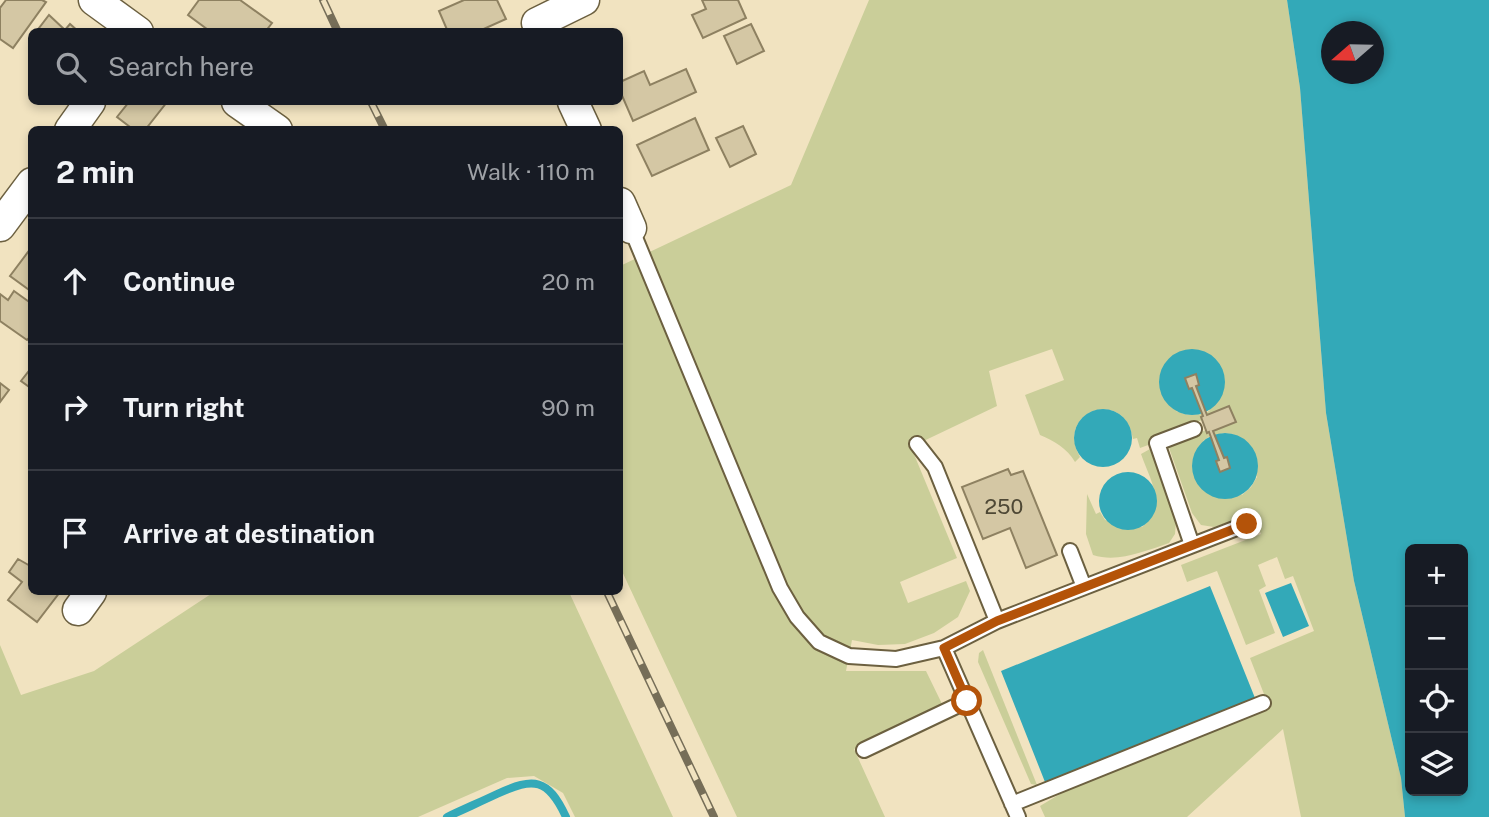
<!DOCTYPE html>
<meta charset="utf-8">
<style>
:root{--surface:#171b24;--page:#20242c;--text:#f1f3f6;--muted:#9ea1a6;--line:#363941}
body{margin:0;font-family:"Public Sans",sans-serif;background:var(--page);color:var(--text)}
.controls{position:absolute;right:21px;bottom:21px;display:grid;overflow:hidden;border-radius:10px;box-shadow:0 4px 10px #0003}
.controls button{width:63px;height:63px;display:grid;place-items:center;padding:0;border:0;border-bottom:2px solid var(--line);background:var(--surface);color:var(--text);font:35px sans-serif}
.compass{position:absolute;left:1321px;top:21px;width:63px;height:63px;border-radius:50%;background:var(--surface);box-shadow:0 4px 10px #0003;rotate:250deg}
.stop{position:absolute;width:21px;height:21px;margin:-16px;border:5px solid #b45309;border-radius:50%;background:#fff}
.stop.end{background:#b45309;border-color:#fff;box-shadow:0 2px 7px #0008}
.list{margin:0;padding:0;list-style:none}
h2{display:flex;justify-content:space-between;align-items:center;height:91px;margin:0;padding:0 28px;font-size:30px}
h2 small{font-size:23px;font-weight:400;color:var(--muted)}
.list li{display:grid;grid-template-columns:46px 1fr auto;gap:21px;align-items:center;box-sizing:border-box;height:126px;padding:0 28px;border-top:2px solid var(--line)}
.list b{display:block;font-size:26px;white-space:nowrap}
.list em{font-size:23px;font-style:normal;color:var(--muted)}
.icon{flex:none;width:38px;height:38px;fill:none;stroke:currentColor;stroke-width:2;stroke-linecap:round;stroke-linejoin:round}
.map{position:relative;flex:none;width:1489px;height:817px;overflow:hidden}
.search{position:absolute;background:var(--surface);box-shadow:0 4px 10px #0003;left:28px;top:28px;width:595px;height:77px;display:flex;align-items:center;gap:18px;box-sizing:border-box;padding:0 24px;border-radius:10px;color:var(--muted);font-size:26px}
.panel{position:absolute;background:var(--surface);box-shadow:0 4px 10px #0003;left:28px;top:126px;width:595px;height:469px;border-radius:10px}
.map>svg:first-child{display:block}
.green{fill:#cace99}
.water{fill:#33a9b8;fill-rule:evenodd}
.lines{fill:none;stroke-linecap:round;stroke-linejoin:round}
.stream{stroke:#33a9b8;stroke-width:8}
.building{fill:#d4c7a4;stroke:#8e8161;stroke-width:2}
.service-casing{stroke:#6c6040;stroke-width:18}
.minor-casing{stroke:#6c6040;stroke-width:33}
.service{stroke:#fff;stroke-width:14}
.minor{stroke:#fff;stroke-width:30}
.rail-casing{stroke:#766e58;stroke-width:8}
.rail{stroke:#f1e3c0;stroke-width:5;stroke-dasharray:16;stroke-linecap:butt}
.route{stroke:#b45309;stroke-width:9}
.labels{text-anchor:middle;stroke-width:5;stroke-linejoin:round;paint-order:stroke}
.number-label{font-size:21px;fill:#4e4835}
</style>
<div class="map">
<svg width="1489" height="817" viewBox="0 0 1489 817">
<rect width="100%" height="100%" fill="#f1e3c0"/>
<path class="green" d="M 869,0 L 1287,0 L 1300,88 L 1326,413 L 1354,581 L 1401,778 L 1405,817 L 1301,817 L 1283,729 L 1187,817 L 1045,817 L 1040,806 L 1070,788 L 1269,707 L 1250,658 L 1314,631 L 1293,576 L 1285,579 L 1277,557 L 1258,565 L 1266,586 L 1259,590 L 1275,633 L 1246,645 L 1217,571 L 1187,582 L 1181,565 L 1261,534 L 1253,514 L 1214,527 L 1201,525 L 1192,513 L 1168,445 L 1206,430 L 1210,436 L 1203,441 L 1242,495 L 1251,487 L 1257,477 L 1233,434 L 1223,433 L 1215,436 L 1213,431 L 1235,422 L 1229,406 L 1207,415 L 1206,413 L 1210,410 L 1176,411 L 1187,415 L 1202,414 L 1202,420 L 1151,439 L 1151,444 L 1140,448 L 1137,438 L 1133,439 C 1125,386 1054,411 1080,457 L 1075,462 C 1067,448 1054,441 1040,435 L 1025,395 L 1064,380 L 1052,349 L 989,371 L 997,406 L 911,447 L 957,558 L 900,582 L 908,603 L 966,581 L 970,591 L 958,617 L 934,633 L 905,644 L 878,645 L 852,640 L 846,671 L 926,671 L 944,708 L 854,749 L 885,817 L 737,817 L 620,567 L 620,266 L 791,185 Z
M 1150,449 L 1176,522 L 1175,534 L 1169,543 C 1145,551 1118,563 1093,555 L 1086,534 L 1087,494 L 1096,514 L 1100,512 L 1105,520 L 1142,527 C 1168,506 1150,480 1141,454 Z
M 214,592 L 569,592 L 673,817 L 575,817 L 563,793 L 534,776 L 507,778 L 418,817 L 0,817 L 0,645 L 21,695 L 94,671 Z
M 983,650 L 1037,785 L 1031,784 L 978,662 L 979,653 Z"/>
<path class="water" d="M 1287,0 L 1489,0 L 1489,817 L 1405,817 L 1401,778 L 1354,581 L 1326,413 L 1300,88 ZM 1332,32 L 1374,32 L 1374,74 L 1332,74 ZM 1463,549 L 1463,791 L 1410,791 L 1410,549 Z
M1159 382a33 33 0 1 1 66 0a33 33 0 1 1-66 0Z
M1074 438a29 29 0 1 1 58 0a29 29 0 1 1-58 0Z
M1192 466a33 33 0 1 1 66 0a33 33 0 1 1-66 0Z
M1099 501a29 29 0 1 1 58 0a29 29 0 1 1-58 0Z
M 1291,583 L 1309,626 L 1283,637 L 1265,593 Z
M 1210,586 L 1255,698 L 1045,782 L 1001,671 Z"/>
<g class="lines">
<path class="stream" d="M 447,817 C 464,809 480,802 497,794 C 534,777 548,778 566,817"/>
</g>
<path class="building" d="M 6,0 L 42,0 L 46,2 L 13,48 L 0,39 L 0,8 Z
M 199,0 L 240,0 L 272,23 L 265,32 L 211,32 L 188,15 Z
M 464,0 L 497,0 L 506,19 L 477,32 L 448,32 L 439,11 Z
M 702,0 L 738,0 L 746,18 L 703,38 L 692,15 L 706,9 Z
M 49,15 L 65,30 L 70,24 L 79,32 L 36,32 Z
M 751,24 L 764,51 L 737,64 L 724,36 Z
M 686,69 L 696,92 L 633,121 L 620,91 L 620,82 L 644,71 L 650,85 Z
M 129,102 L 167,102 L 145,130 L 134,130 L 117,117 Z
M 695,118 L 709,150 L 652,176 L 637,145 Z
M 743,126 L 756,154 L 730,167 L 716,138 Z
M 28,252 L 32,255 L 32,292 L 10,276 Z
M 14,291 L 32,304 L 32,335 L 27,340 L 0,321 L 0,294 L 8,300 Z
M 32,367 L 32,389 L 21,381 Z
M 1196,374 L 1199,385 L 1196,386 L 1207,415 L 1229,406 L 1236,422 L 1213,431 L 1224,458 L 1227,457 L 1230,468 L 1220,472 L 1216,461 L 1219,460 L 1209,432 L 1207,433 L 1201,417 L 1203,416 L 1192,388 L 1189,389 L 1185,378 Z
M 0,383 L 9,390 L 0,402 Z
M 1008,469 L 1011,475 L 1023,471 L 1057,555 L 1026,568 L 1010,528 L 983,539 L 962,487 Z
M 18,559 L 32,567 L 32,592 L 60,592 L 37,622 L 8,600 L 22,582 L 9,572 Z"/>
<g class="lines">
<defs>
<path id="service" d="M 631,228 L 780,588 L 797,617 L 819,642 L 849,656 L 896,659 L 944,648 L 997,621 L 1247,524
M 917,444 L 935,467 L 997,621
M 1192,545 L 1157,443 L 1194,429
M 1070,551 L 1084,587
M 944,648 L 1018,817
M 864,750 L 967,701
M 1012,804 L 1263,703"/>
<path id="minor" d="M 94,0 L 138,32
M 537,23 L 584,0
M 237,102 L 277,130
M 573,102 L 586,130
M 70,130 L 90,102
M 620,203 L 631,228
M 0,226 L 32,183
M 78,610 L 91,592"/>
</defs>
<use href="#service" class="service-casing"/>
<use href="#minor" class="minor-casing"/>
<use href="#service" class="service"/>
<use href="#minor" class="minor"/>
<defs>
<path id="rail" d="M 323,0 L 338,32
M 371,102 L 385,130
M 607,592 L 714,817"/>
</defs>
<use href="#rail" class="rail-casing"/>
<use href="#rail" class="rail"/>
</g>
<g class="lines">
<path class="route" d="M 967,701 L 944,648 L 997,621 L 1247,524"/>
</g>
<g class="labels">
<g class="number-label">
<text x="1004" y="514">250</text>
</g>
</g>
</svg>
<div class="controls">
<button>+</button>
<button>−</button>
<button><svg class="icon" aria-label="locate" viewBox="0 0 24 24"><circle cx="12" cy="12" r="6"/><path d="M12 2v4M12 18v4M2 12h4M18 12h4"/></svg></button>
<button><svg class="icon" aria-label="layers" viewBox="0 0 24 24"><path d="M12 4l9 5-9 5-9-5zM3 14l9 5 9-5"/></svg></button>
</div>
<svg class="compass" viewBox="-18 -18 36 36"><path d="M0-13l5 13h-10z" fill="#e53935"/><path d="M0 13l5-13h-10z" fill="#9ea1a6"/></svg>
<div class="stop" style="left:967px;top:701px"></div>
<div class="stop end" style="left:1247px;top:524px"></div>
<div class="search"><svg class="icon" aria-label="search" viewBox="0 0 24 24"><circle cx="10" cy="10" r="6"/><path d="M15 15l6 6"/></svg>Search here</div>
<section class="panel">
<h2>2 min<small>Walk · 110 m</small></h2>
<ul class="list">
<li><svg class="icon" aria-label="ahead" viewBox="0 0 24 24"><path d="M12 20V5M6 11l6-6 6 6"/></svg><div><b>Continue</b></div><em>20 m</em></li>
<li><svg class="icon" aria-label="right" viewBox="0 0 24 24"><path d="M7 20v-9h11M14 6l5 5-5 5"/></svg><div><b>Turn right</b></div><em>90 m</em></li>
<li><svg class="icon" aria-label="arrive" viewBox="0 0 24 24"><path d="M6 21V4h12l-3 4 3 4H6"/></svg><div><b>Arrive at destination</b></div></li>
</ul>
</section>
</div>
